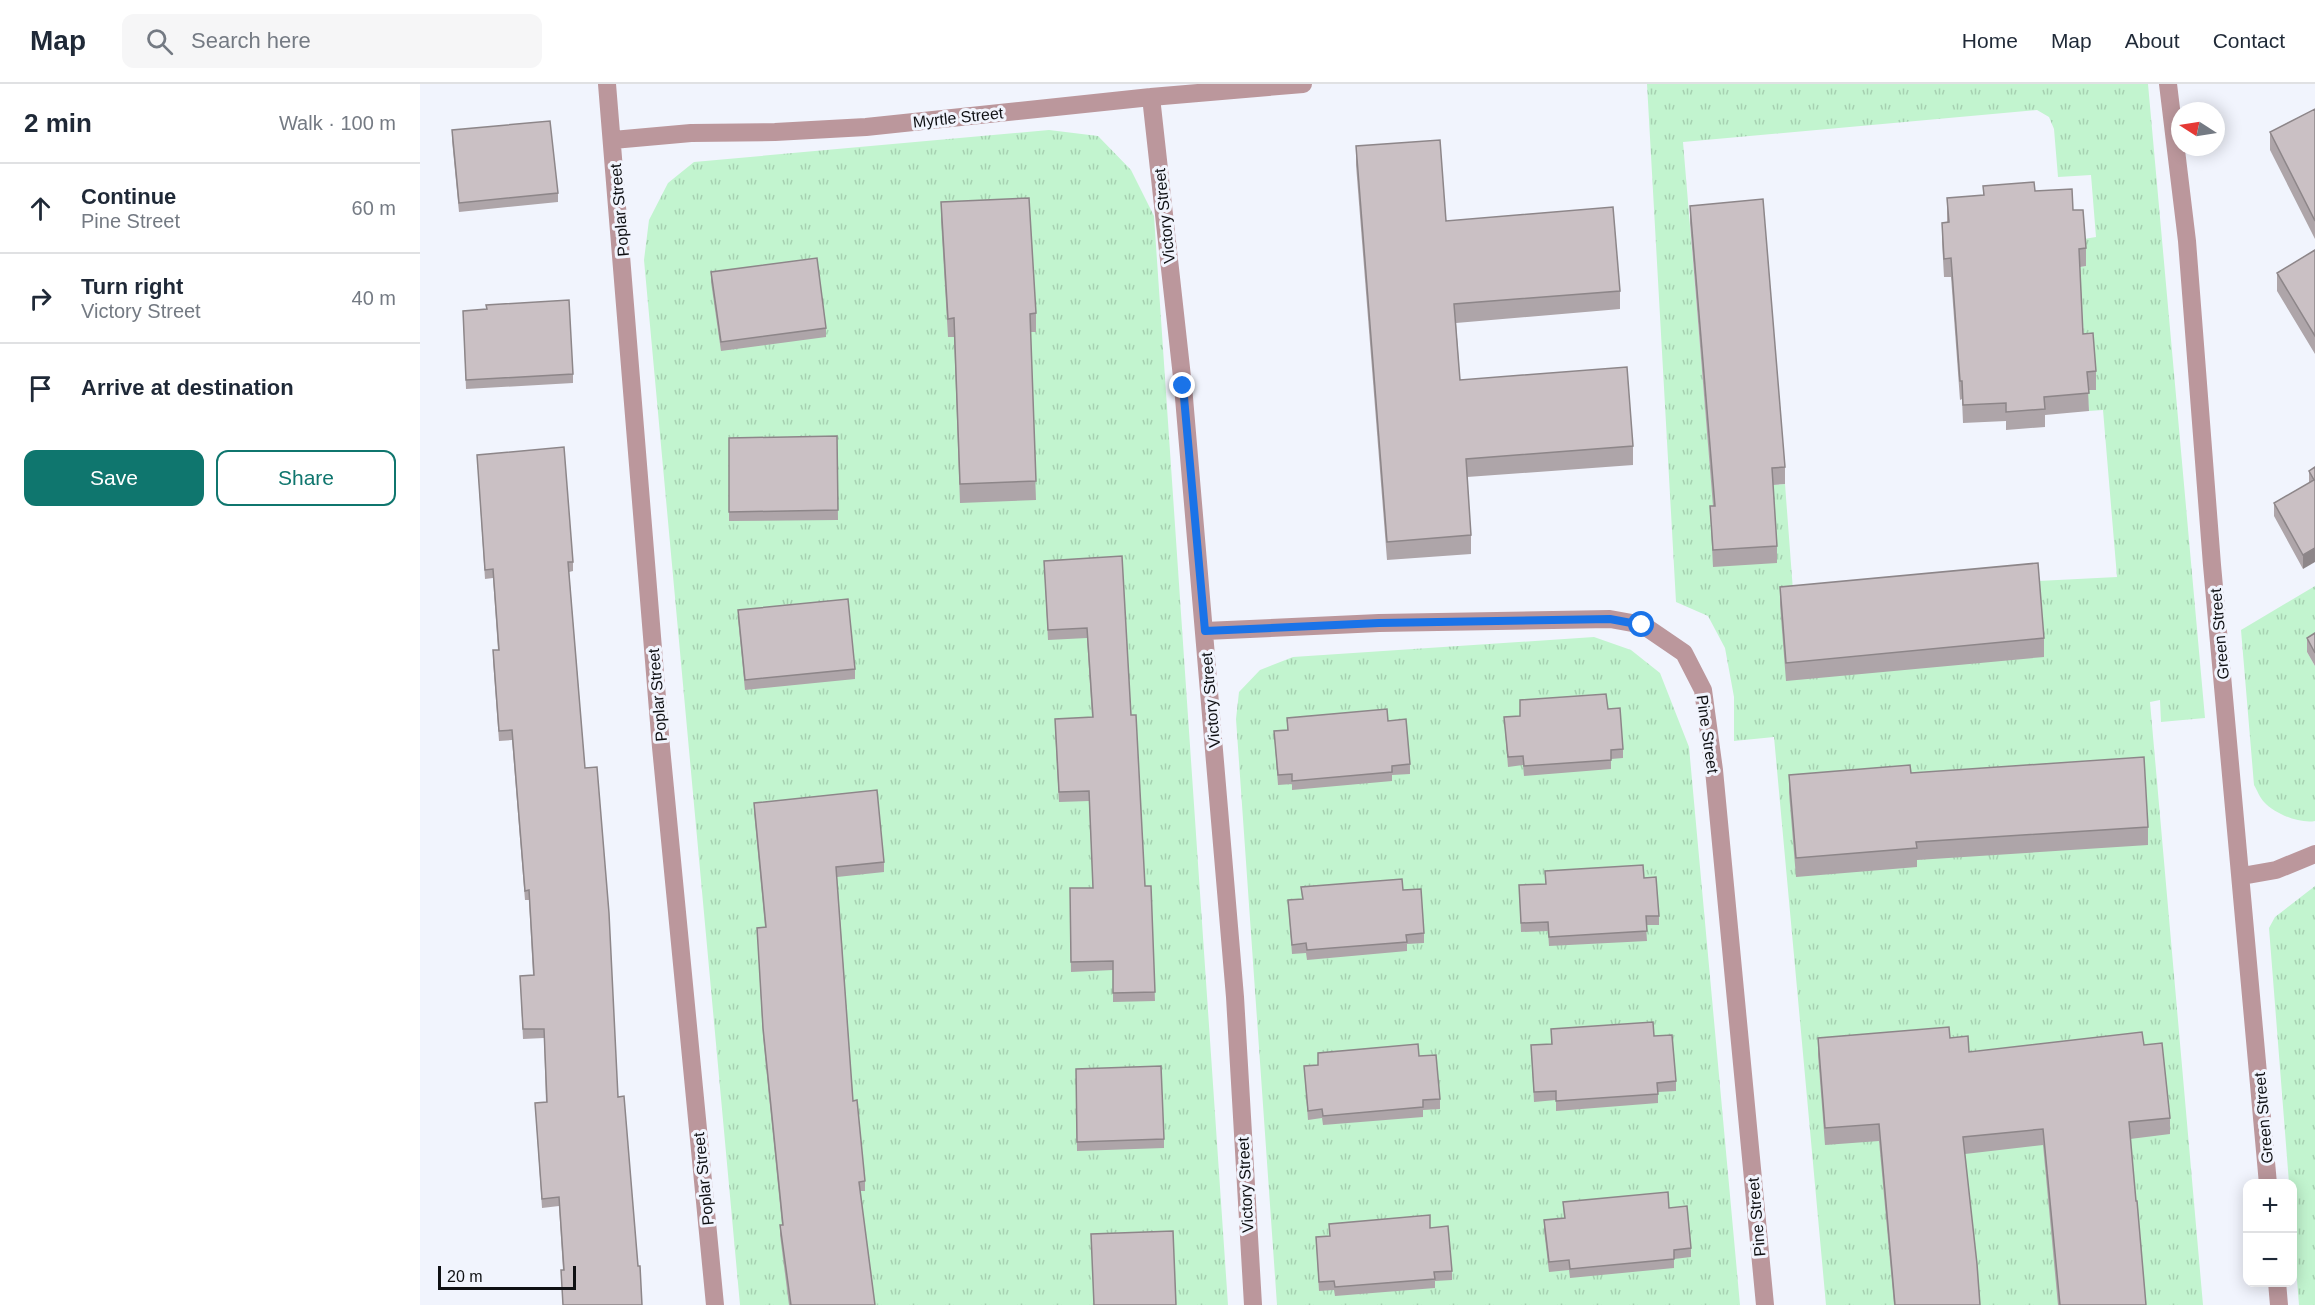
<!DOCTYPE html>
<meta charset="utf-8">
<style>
:root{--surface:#fff;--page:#f6f6f7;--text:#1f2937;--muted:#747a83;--line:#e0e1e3;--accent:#0f766e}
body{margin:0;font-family:Helvetica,sans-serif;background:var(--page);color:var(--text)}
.controls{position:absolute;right:18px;bottom:18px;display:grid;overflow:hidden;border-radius:12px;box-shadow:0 3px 15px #0003}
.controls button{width:54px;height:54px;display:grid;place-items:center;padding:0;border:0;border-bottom:2px solid var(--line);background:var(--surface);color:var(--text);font:30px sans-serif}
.compass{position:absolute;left:1751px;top:18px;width:54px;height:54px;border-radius:50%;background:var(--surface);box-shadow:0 3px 15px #0003;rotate:282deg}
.scale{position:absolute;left:18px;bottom:15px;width:138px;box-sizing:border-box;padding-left:6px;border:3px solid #0f1013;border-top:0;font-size:16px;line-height:21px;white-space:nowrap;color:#0f1013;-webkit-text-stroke:4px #f1f4fd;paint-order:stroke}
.stop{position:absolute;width:18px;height:18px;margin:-14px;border:4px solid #1a73e8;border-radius:50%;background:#fff}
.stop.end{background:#1a73e8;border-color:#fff;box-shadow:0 2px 6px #0008}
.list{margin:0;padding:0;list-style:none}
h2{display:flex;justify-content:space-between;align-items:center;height:78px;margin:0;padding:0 24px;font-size:26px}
h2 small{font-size:20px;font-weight:400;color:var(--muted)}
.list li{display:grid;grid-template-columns:39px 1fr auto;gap:18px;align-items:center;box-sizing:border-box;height:90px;padding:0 24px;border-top:2px solid var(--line)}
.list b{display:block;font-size:22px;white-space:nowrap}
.list p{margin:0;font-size:20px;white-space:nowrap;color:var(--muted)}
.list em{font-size:20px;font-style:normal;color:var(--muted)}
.actions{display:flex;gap:12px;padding:18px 24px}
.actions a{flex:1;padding:14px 0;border:2px solid var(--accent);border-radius:12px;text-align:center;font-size:21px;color:var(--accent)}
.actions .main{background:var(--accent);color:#fff}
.icon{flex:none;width:33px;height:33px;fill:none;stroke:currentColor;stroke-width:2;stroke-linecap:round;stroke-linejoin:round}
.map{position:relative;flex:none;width:1895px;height:1221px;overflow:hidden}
header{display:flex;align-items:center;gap:36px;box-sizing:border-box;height:84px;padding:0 30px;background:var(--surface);border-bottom:2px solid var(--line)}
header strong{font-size:28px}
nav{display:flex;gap:33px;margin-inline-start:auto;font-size:21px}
.search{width:420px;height:54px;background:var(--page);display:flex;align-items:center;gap:15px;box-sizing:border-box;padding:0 21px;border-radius:12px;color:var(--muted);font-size:22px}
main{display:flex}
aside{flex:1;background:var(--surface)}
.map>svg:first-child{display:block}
.grass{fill:url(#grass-tufts);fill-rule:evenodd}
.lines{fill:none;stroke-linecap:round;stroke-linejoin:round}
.minor{stroke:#bb979c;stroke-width:18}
.wall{fill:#aea5a9}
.shaded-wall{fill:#8d8689}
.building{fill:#cac0c4;stroke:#8d8689;stroke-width:1.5}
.route{stroke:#1a73e8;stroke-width:8}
.labels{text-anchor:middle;stroke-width:6;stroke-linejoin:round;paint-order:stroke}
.street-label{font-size:16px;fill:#0f1013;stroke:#f1f4fd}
</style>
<header>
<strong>Map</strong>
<div class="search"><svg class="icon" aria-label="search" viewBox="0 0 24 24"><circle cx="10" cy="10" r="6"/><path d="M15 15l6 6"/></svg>Search here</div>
<nav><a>Home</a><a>Map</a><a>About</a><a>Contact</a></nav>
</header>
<main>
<aside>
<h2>2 min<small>Walk · 100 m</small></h2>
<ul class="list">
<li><svg class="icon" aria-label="ahead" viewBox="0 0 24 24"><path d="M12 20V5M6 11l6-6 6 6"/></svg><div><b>Continue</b><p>Pine Street</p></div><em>60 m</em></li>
<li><svg class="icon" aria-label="right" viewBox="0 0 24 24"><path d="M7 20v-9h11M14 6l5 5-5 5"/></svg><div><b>Turn right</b><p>Victory Street</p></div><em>40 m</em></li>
<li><svg class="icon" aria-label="arrive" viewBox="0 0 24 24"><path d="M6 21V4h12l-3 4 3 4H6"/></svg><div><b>Arrive at destination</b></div></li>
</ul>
<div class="actions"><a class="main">Save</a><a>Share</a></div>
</aside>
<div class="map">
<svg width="1895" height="1221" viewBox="0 0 1895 1221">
<defs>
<pattern id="grass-tufts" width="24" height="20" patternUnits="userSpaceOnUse" patternTransform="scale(1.5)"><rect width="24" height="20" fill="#c2f4cf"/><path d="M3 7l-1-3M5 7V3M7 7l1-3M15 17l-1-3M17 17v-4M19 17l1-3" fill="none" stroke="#a6d0b1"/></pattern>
</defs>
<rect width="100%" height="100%" fill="#f1f4fd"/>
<path class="grass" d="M 1227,0 L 1728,0 L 1785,634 L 1741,638 L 1740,616 L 1730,618 L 1783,1221 L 1406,1221 L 1354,653 L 1314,657 L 1314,613 L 1305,564 L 1288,532 L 1256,518 ZM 1617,26 L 1629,33 L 1634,45 L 1638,93 L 1671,91 L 1676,153 L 1664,155 L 1666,182 L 1659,183 L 1665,269 L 1676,305 L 1667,306 L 1669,327 L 1683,326 L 1697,493 L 1618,497 L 1374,520 L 1365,400 L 1292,406 L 1263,58 Z
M 629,46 L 678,52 L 711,86 L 734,132 L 808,1221 L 320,1221 L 224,176 L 229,136 L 248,99 L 274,78 Z
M 1895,502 L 1895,563 L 1887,568 L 1895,582 L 1895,737 C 1880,740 1855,730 1844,718 C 1840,714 1837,706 1834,701 L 1821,546 Z
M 1174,553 L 1211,566 L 1240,589 L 1269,663 L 1320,1221 L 857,1221 L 816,635 L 819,608 L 840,586 L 873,573 Z
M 1895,802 L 1895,1221 L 1879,1221 L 1873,1146 L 1872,1100 L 1869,1099 L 1849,844 L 1855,833 Z"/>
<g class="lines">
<path class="minor" d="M 187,0 L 241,663 L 295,1221
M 1748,0 L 1767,157 L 1792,481 L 1848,1100
M 731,13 L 763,302 L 815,913 L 833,1221
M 193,56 L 271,49 L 355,48 L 446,43 L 731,13 L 883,0
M 785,547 L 959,539 L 1190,535 L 1223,541 L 1264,569 L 1283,606 L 1294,686 L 1345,1221
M 1822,792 L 1856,786 L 1895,770
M 1857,1198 L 1859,1221"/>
</g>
<path class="wall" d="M 1895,25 L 1895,155 L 1850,66 L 1850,48 Z
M 32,46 L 138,109 L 138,118 L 39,128 L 32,56 Z
M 936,62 L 1026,137 L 1200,207 L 1200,225 L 1036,239 L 1040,296 L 1213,362 L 1213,381 L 1047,393 L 1051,451 L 1051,470 L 967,476 L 936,81 Z
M 1563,102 L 1615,107 L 1653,126 L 1666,164 L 1666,182 L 1660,183 L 1663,250 L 1676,287 L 1676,306 L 1668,306 L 1669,327 L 1625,331 L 1625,343 L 1586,346 L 1586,337 L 1543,339 L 1542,315 L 1540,316 L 1531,193 L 1524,193 L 1522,157 L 1522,139 L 1527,138 L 1527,114 L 1563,112 Z
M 521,118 L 616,229 L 616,248 L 610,248 L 616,416 L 540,419 L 534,253 L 528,253 L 521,136 Z
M 1270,122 L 1365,383 L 1365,400 L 1353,401 L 1357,462 L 1357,479 L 1293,483 L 1290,422 L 1293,422 L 1270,139 Z
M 1895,166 L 1895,270 L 1857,207 L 1857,189 Z
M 291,188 L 406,244 L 406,253 L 301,267 L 291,198 Z
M 43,227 L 153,290 L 153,299 L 46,305 Z
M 417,352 L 418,436 L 309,437 L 309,354 Z
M 57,371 L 153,478 L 153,487 L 149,488 L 165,684 L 198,1013 L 222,1221 L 143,1221 L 141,1186 L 143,1186 L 139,1122 L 122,1124 L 115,1019 L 126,1019 L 124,954 L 103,955 L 100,892 L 113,891 L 109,816 L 105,816 L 92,656 L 79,657 L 73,576 L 73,566 L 78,566 L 73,494 L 65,495 Z
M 1895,383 L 1883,485 L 1854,432 L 1854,419 L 1889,399 L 1889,387 Z
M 702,472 L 711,631 L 725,802 L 731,802 L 735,917 L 693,918 L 693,886 L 651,888 L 650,804 L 673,804 L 669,717 L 639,718 L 635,645 L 672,633 L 667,554 L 628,556 L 624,477 Z
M 1360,503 L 1624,554 L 1624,573 L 1366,597 L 1360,521 Z
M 318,526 L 435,585 L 435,595 L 325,606 L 318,535 Z
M 1895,549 L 1895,582 L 1887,568 L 1887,554 Z
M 1188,625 L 1203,665 L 1203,674 L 1191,675 L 1191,685 L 1104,692 L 1103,681 L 1088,683 L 1084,633 Z
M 867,634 L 968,637 L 990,680 L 990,690 L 972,691 L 972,697 L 872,706 L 872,700 L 858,701 L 854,647 L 867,646 Z
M 1491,689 L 1728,743 L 1728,761 L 1497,776 L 1497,783 L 1376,793 L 1369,709 L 1369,691 Z
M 334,719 L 464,778 L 464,788 L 417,793 L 433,1017 L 445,1097 L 445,1107 L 440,1107 L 455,1221 L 369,1221 L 360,1151 L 360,1141 L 362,1141 L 343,953 L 337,844 L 345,843 L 334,728 Z
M 1099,801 L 1239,832 L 1239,841 L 1226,841 L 1227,857 L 1129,862 L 1128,847 L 1101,848 Z
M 881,803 L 983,806 L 1004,849 L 1004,859 L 987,860 L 987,867 L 887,876 L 886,869 L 872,870 L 868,816 L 882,815 Z
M 1131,945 L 1234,952 L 1256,997 L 1256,1007 L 1238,1008 L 1238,1019 L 1136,1027 L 1136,1016 L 1114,1018 L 1111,961 L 1131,960 Z
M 1398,954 L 1530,954 L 1549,968 L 1724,961 L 1750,1034 L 1750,1050 L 1710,1055 L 1726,1221 L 1638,1221 L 1623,1061 L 1545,1070 L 1560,1221 L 1474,1221 L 1459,1057 L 1405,1061 L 1398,971 Z
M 999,972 L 1020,1015 L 1020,1025 L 1003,1026 L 1003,1033 L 903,1041 L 902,1034 L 888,1036 L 884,982 Z
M 656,985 L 744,1055 L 744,1064 L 657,1067 Z
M 1143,1118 L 1249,1124 L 1271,1164 L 1271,1173 L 1254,1175 L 1254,1184 L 1150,1194 L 1149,1186 L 1129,1188 L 1124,1146 L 1124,1136 L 1144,1134 Z
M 1010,1144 L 1032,1187 L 1032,1196 L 1015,1197 L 1015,1204 L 915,1212 L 914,1206 L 899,1207 L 896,1153 Z"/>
<path class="shaded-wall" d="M 1895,464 L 1895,478 L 1883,485 L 1883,471 Z"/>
<path class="building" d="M 1895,25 L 1895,137 L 1850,48 Z
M 130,37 L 138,109 L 39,119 L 32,46 Z
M 1020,56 L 1026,137 L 1193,123 L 1200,207 L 1034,220 L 1040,296 L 1207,283 L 1213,362 L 1046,375 L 1051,451 L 967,458 L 936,62 Z
M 1614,98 L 1615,107 L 1652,105 L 1653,126 L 1663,126 L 1666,164 L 1659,165 L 1663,250 L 1673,249 L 1676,287 L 1667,288 L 1669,309 L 1624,313 L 1625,325 L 1586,328 L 1586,319 L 1543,321 L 1542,297 L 1540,297 L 1531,174 L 1524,175 L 1522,139 L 1529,138 L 1527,114 L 1564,111 L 1563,102 Z
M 609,114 L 616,229 L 610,230 L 616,397 L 540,400 L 534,234 L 528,235 L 521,118 Z
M 1343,115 L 1365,383 L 1352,384 L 1357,462 L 1293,466 L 1290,422 L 1295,422 L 1270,122 Z
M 1895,166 L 1895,252 L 1857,189 Z
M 397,174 L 406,244 L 301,258 L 291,188 Z
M 149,216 L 153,290 L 46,296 L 43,227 L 67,225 L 66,221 Z
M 417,352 L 418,426 L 309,428 L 309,354 Z
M 144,363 L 153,478 L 148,478 L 165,684 L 177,683 L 189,829 L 198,1013 L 204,1012 L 218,1182 L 220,1182 L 222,1221 L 143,1221 L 141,1186 L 144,1186 L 139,1113 L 122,1115 L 115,1019 L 127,1018 L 124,945 L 103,945 L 100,892 L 114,891 L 109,806 L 105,807 L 92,646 L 79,647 L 73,566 L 79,566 L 73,485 L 65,486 L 57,371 Z
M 1895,383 L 1895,464 L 1883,471 L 1854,419 L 1894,396 L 1889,387 Z
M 702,472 L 711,631 L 716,631 L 725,802 L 731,802 L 735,908 L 693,909 L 693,877 L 651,878 L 650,804 L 673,804 L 669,707 L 639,708 L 635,635 L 673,633 L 667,544 L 628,546 L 624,477 Z
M 1618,479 L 1624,554 L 1366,579 L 1360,503 Z
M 428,515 L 435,585 L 325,596 L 318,526 Z
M 1895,549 L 1895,569 L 1887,554 Z
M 1186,610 L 1188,625 L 1200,624 L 1203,665 L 1191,666 L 1191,676 L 1104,682 L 1103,672 L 1088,673 L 1084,633 L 1100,632 L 1100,616 Z
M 967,625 L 968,637 L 986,635 L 990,680 L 972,682 L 972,688 L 872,697 L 872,690 L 858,691 L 854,647 L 868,646 L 867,634 Z
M 1724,673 L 1728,743 L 1496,758 L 1497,764 L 1376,774 L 1369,691 L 1490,681 L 1491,689 Z
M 457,706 L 464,778 L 416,783 L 433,1017 L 437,1016 L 445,1097 L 439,1098 L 455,1221 L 371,1221 L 360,1141 L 363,1141 L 343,944 L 337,844 L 346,843 L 334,719 Z
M 1223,781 L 1224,794 L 1236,793 L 1239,832 L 1226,832 L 1227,847 L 1129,853 L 1128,838 L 1101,839 L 1099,801 L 1126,800 L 1125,787 Z
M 982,795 L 983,806 L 1001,805 L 1004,849 L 986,851 L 987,858 L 887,866 L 886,859 L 872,861 L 868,816 L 883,815 L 881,803 Z
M 1233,938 L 1234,952 L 1252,951 L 1256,997 L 1237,999 L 1238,1010 L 1136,1017 L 1136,1007 L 1114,1008 L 1111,961 L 1132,960 L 1131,945 Z
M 1529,943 L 1530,954 L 1548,952 L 1549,968 L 1722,948 L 1724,961 L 1742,959 L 1750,1034 L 1709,1038 L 1716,1117 L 1717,1117 L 1726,1221 L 1640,1221 L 1623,1045 L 1543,1053 L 1557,1180 L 1560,1221 L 1475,1221 L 1459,1040 L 1405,1044 L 1398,954 Z
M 998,960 L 999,972 L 1016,971 L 1020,1015 L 1003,1016 L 1003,1023 L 903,1032 L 902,1025 L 888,1027 L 884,982 L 898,981 L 898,969 Z
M 741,982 L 744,1055 L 657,1058 L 656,985 Z
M 1248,1108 L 1249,1124 L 1267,1122 L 1271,1164 L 1254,1166 L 1254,1175 L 1150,1185 L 1149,1176 L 1129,1178 L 1124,1136 L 1145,1134 L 1143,1118 Z
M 1010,1131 L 1010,1144 L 1028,1142 L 1032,1187 L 1014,1188 L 1015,1195 L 915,1203 L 914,1197 L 899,1198 L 896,1153 L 910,1152 L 909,1140 Z
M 753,1147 L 756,1221 L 674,1221 L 671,1150 Z"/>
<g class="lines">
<path class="route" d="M 763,302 L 785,547 L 959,539 L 1190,535 L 1222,541"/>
</g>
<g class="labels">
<g class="street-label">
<text transform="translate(538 33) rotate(-6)" y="6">Myrtle Street</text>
<text transform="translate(199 126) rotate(-95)" y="6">Poplar Street</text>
<text transform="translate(744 132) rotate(-96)" y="6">Victory Street</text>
<text transform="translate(1799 550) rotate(-95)" y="6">Green Street</text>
<text transform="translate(237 611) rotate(-95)" y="6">Poplar Street</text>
<text transform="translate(790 616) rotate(-95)" y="6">Victory Street</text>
<text transform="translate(1288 650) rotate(82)" y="6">Pine Street</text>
<text transform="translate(1843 1034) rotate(-95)" y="6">Green Street</text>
<text transform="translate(283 1095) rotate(-96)" y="6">Poplar Street</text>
<text transform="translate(825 1101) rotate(-93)" y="6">Victory Street</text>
<text transform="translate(1336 1133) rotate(-95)" y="6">Pine Street</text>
</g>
</g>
</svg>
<div class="controls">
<button>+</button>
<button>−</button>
</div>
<svg class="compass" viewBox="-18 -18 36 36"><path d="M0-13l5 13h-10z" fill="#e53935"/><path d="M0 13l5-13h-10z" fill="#747a83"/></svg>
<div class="scale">20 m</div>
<div class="stop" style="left:1222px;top:541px"></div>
<div class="stop end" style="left:763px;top:302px"></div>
</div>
</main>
